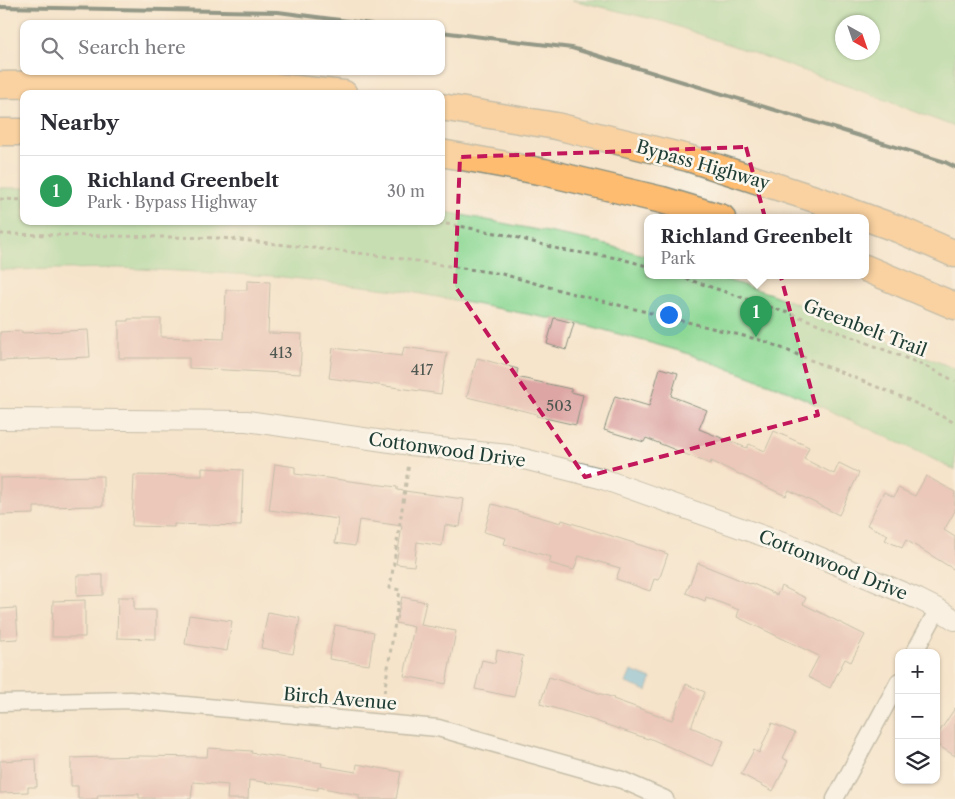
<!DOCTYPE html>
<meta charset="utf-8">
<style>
:root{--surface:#fff;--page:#f2f2f3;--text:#2b2b33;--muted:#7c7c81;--line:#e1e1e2;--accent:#1f6fb2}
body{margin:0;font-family:"Libre Caslon Text",serif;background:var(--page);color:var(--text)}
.controls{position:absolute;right:15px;bottom:15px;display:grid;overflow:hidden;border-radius:10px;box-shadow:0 1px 4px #0004}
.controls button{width:45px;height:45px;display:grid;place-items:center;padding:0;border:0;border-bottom:1px solid var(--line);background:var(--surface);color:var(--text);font:25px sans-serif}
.compass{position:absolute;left:835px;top:15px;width:45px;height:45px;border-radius:50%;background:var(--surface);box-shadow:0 1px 4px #0004;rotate:140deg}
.you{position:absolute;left:668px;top:314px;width:18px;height:18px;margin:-12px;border:4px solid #fff;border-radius:50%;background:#1a73e8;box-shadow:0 0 0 8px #1a73e833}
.badge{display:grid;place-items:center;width:32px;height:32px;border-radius:50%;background:var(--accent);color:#fff;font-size:16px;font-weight:700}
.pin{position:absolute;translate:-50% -41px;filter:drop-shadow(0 1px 2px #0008)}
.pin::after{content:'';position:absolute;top:26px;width:18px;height:15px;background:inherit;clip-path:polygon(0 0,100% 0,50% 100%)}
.popup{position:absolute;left:644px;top:214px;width:225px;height:65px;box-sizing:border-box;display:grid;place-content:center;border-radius:10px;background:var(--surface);filter:drop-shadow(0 1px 4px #0005);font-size:16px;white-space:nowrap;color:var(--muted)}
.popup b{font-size:19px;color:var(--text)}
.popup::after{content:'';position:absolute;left:50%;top:100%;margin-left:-10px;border:10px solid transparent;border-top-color:var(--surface)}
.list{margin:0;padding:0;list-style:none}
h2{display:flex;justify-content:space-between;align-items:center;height:65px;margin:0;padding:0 20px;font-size:21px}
h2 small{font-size:16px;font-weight:400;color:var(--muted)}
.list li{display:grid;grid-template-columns:32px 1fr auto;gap:15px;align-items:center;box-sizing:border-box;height:70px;padding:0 20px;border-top:1px solid var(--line)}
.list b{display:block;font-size:19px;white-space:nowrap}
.list p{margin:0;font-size:16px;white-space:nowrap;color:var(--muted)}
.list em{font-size:16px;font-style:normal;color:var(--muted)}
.icon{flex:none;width:28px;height:28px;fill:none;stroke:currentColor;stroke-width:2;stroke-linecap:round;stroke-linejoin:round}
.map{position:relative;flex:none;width:955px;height:799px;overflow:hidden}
.search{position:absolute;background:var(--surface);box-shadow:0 1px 4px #0004;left:20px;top:20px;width:425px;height:55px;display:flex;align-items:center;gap:12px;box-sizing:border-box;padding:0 18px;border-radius:10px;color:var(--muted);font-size:19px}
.panel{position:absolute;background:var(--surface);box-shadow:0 1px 4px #0004;left:20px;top:90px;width:425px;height:135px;border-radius:10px}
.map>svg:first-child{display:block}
.green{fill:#8dd894;stroke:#568a64;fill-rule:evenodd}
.water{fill:#64bae0;stroke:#427c8a}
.building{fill:#dda6a4}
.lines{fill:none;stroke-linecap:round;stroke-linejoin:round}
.minor-casing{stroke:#8a9080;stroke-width:19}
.tertiary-casing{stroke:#8a9080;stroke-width:22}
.trunk-casing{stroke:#8a9080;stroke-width:29}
.path{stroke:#8a9080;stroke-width:3;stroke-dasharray:4 4;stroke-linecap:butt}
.minor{stroke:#fff;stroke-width:16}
.tertiary{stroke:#fff;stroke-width:20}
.trunk{stroke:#febc70;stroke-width:26}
.rail{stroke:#1f3d34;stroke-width:4}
.marked{fill:none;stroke:#c2185b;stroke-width:4;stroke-dasharray:10 6;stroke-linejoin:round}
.labels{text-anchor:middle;stroke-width:5;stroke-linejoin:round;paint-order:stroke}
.number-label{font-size:15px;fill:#4e5750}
.street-label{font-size:18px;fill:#1f3d34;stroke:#fbf7ec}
</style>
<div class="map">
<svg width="955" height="799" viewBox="0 0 955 799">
<rect width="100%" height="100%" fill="#fbf7ec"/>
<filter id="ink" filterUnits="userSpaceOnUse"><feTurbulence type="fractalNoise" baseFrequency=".02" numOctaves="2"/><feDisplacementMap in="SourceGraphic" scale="10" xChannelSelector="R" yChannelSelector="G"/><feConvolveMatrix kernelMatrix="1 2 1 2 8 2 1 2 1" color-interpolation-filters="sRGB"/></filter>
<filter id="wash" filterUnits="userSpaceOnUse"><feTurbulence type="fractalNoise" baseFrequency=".0096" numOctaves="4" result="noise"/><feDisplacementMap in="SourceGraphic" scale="20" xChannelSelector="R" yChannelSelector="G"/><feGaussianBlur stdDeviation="1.12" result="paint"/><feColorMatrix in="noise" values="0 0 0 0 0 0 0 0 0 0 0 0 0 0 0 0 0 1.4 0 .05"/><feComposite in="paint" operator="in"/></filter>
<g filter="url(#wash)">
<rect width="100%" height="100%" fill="#f6e4cb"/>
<path class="green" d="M 572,0 L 955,0 L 955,127 L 867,93 L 665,22 ZM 842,22 L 872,22 L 872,52 L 842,52 Z
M 0,188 L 24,188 L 24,221 L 441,221 L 441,211 L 588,240 L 647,256 L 647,276 L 714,276 L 771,294 L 846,322 L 955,369 L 955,470 L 915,450 L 781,388 L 683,352 L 590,326 L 406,291 L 274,276 L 119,268 L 0,270 Z"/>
<path class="water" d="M 631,671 L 651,679 L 647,691 L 626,683 Z"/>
<g id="blocks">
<path class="building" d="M 247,281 L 270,282 L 268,333 L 302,334 L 300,374 L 189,368 L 189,358 L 119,358 L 119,321 L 128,321 L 128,319 L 161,319 L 161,337 L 224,339 L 226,290 L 247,290 Z
M 554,318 L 574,323 L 566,350 L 547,344 Z
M 88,330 L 90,357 L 0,361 L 0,332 L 22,331 L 22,333 Z
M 404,347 L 447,353 L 441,394 L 329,378 L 333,348 L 402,356 Z
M 477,358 L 518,369 L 516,377 L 571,389 L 571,392 L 583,395 L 576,425 L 536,416 L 537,414 L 467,397 Z
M 660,368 L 678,373 L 671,396 L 707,410 L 699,429 L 747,448 L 749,444 L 765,451 L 774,431 L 809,447 L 804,459 L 834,474 L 839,463 L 859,473 L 839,515 L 789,490 L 786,496 L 711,461 L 710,464 L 646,438 L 644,442 L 604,430 L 615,396 L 649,406 Z
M 275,464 L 295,467 L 295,474 L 397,487 L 397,490 L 464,499 L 460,527 L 445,525 L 442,546 L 417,542 L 414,566 L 396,564 L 402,526 L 359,520 L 355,546 L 335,543 L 338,519 L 269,510 Z
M 202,468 L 243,470 L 241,526 L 174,524 L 174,527 L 132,526 L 134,475 L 202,476 Z
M 103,476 L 103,506 L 34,507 L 34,514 L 0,515 L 0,478 Z
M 926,476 L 955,492 L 955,511 L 944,530 L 955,537 L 955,570 L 906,540 L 902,548 L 885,540 L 888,535 L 867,525 L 884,492 L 894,497 L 898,488 L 915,496 Z
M 492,504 L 561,523 L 562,520 L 668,554 L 659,580 L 654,579 L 650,591 L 616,579 L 620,568 L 579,556 L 574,570 L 549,563 L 551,557 L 504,544 L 506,538 L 484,532 Z
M 698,563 L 750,584 L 751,583 L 777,595 L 781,586 L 806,598 L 803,604 L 865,635 L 851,662 L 845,659 L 830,688 L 808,677 L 819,656 L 737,617 L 739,610 L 706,597 L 705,601 L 686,593 Z
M 77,575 L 103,575 L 103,595 L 77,596 Z
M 118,597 L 134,597 L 134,610 L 156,610 L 156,639 L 117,638 Z
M 402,597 L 426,602 L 421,625 L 456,631 L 446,684 L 404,676 L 414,627 L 396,623 Z
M 85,600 L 85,637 L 52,637 L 53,601 Z
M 16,608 L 18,639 L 0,640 L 0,609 Z
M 268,612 L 300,618 L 293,654 L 261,648 Z
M 189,615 L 232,621 L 227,651 L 185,644 Z
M 335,625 L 374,632 L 369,665 L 329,659 Z
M 497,650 L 523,656 L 514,697 L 475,689 L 482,660 L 495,663 Z
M 549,677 L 614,698 L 613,699 L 672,720 L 686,684 L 705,692 L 691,727 L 724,741 L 713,766 L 649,738 L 648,739 L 581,716 L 540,704 Z
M 955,708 L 955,756 L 936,744 L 936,737 Z
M 772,723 L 795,733 L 783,758 L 788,761 L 773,791 L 741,774 L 754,750 L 759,753 Z
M 208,748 L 252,751 L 251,753 L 322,763 L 321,766 L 356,772 L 357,764 L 401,772 L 396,799 L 359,799 L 359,795 L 318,787 L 318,790 L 249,780 L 248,799 L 227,799 L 228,785 L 193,782 L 191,799 L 139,798 L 139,794 L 98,795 L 97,799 L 78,799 L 78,786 L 71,786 L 71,758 L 140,756 L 207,757 Z
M 36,759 L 37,787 L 28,787 L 28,792 L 0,793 L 0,761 Z"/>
</g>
</g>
<g filter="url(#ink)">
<use href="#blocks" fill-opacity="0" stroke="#8a9080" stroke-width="1"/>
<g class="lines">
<defs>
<path id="minor" d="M 914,653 L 938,609
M 0,703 L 131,700 L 438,728 L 622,780 L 665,799
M 835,799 L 899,681"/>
<path id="tertiary" d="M 0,419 L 247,421 L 411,445 L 508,455 L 600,478 L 800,549 L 918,599 L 938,609 L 955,620"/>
<path id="trunk" d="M 0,85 L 136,83 L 268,86 L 344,94
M 441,107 L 556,126 L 688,158 L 818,200 L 898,229 L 955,254
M 0,132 L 24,132
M 441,153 L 544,172 L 662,200 L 722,218
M 865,268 L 955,306"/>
</defs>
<use href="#minor" class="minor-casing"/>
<use href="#tertiary" class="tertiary-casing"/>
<use href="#trunk" class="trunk-casing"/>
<path class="path" d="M 0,199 L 24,200
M 422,221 L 454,225 L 511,236 L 562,250 L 618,258 L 647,266
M 0,234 L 222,238 L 376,255 L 502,274 L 574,294 L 764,341 L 909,400 L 955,423
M 678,276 L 803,318 L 921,364 L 955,381
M 383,700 L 400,590 L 390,588 L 409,463"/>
<use href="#minor" class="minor"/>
<use href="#tertiary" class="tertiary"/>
<use href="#trunk" class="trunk"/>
<path class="rail" d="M 0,7 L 278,12 L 371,24
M 441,32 L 572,48 L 945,162 L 955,167"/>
</g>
</g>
<path d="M0 0H955V799H0ZM 746,147 L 818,415 L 585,477 L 455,286 L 460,157 Z" fill="#f6e4cb" fill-opacity=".55" fill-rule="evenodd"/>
<path class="marked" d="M 746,147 L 818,415 L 585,477 L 455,286 L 460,157 Z"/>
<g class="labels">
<g class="number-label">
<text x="281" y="358">413</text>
<text x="422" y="375">417</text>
<text x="559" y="411">503</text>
</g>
<g class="street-label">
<text transform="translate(703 165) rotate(16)" y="6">Bypass Highway</text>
<text transform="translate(865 328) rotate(21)" y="6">Greenbelt Trail</text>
<text transform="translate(447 450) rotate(8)" y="6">Cottonwood Drive</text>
<text transform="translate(833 565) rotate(22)" y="6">Cottonwood Drive</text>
<text transform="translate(340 699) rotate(5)" y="6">Birch Avenue</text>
</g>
</g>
</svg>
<div class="controls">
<button>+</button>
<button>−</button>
<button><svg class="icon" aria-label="layers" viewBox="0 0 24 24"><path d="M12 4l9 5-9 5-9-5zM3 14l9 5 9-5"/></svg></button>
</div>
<svg class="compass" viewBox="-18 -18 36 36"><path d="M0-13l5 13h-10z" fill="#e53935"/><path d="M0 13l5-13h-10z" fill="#7c7c81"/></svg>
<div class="you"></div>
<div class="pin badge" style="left:756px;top:337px;background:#2e9e5b">1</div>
<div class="popup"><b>Richland Greenbelt</b>Park</div>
<div class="search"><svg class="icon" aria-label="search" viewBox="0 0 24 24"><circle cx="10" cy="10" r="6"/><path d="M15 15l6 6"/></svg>Search here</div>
<section class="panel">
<h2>Nearby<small></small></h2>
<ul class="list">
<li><span class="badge" style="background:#2e9e5b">1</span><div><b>Richland Greenbelt</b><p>Park · Bypass Highway</p></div><em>30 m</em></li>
</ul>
</section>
</div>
